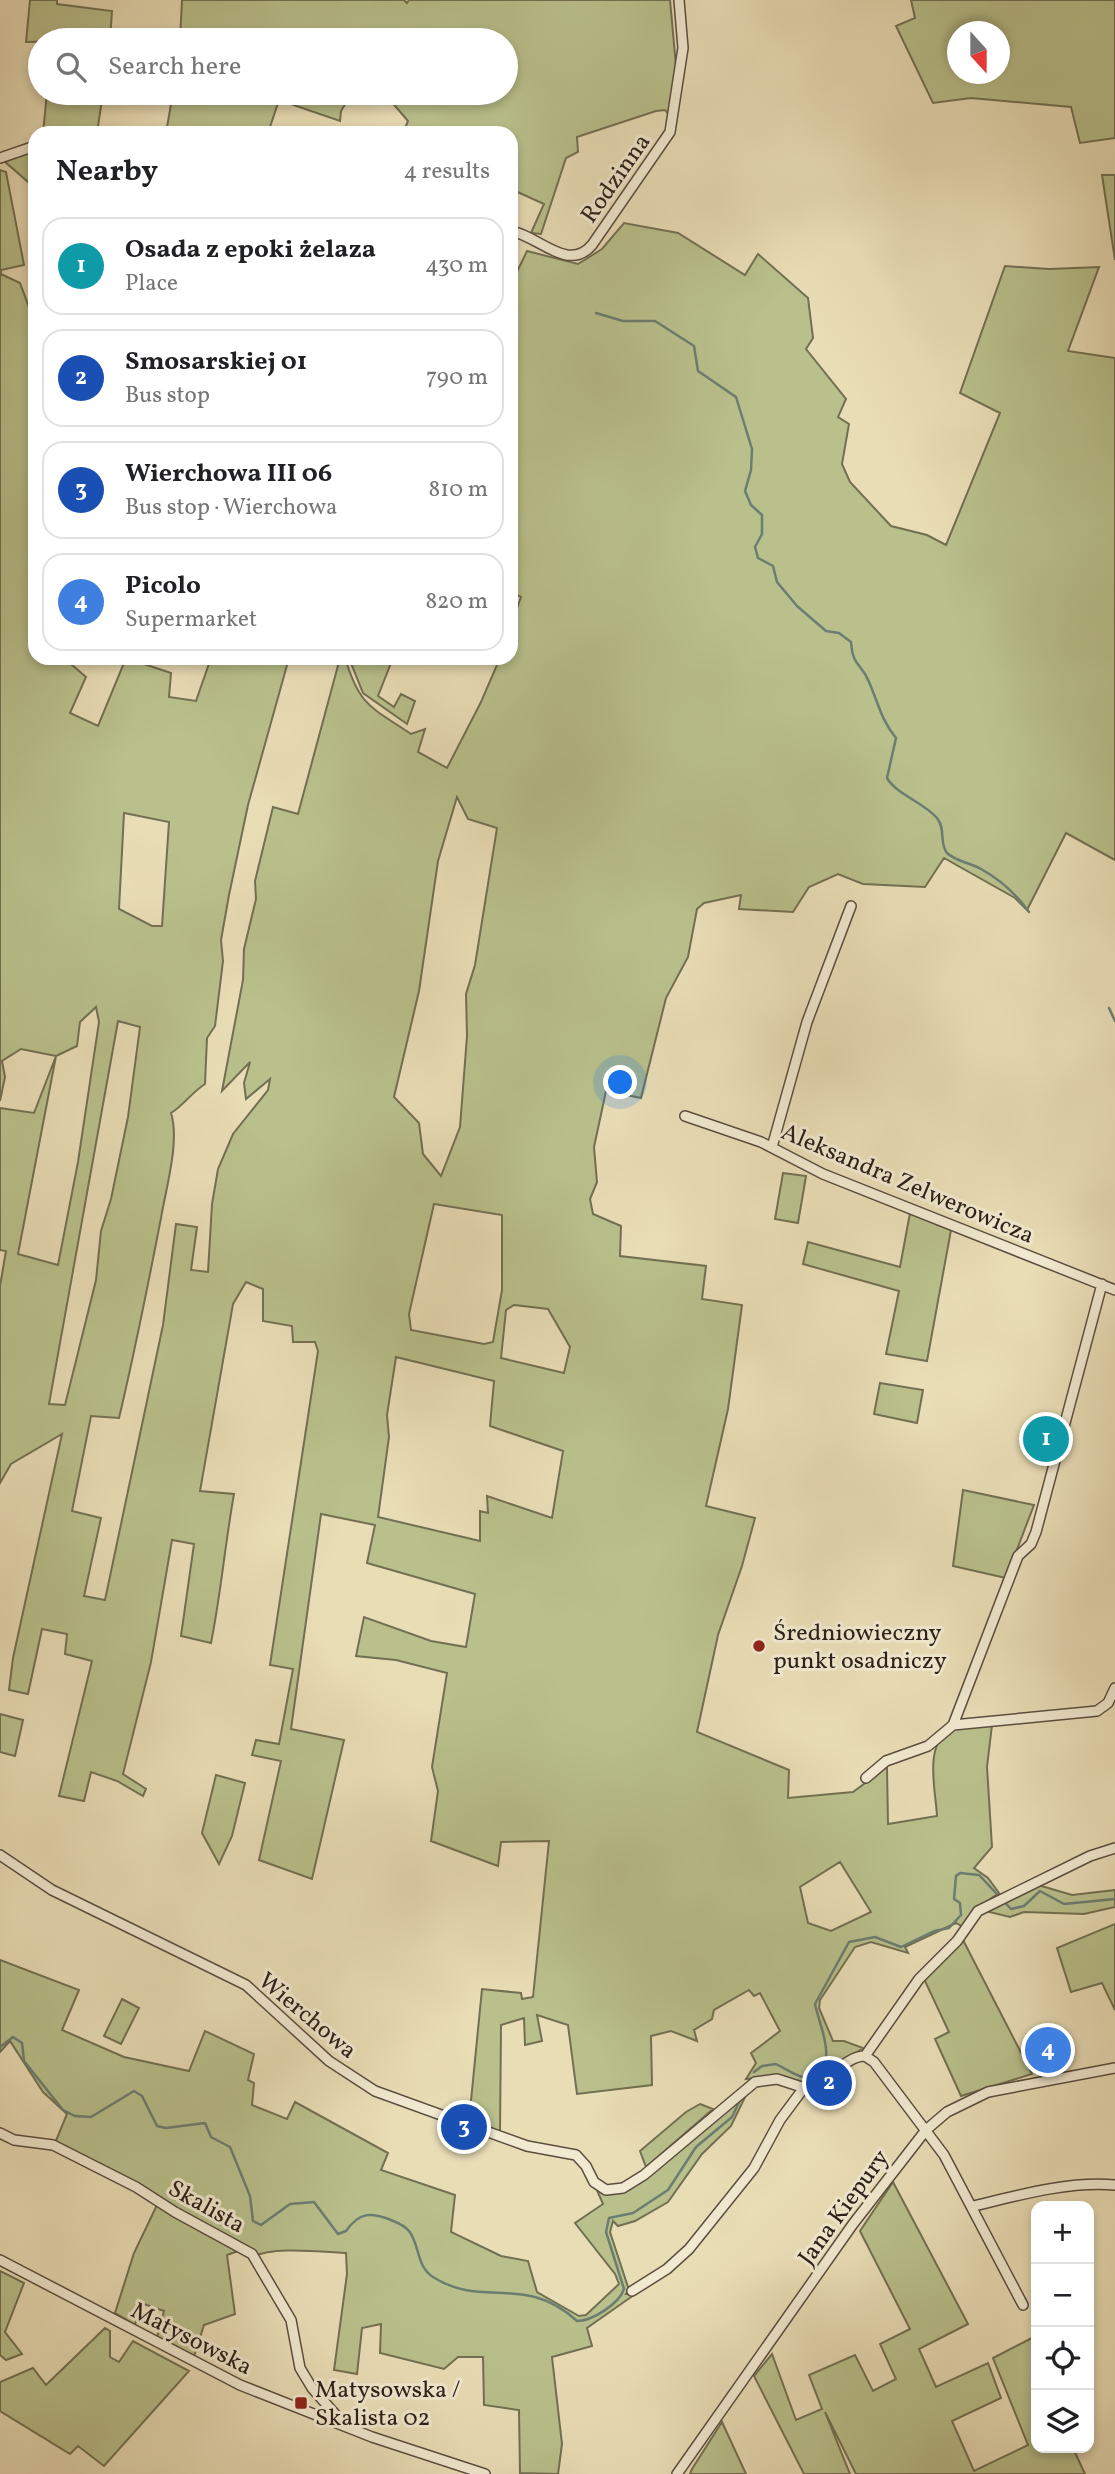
<!DOCTYPE html>
<meta charset="utf-8">
<style>
:root{--surface:#fff;--page:#f2f2f2;--text:#202124;--muted:#757577;--line:#e0e0e0;--accent:#0f766e}
body{margin:0;font-family:Vollkorn,serif;background:var(--page);color:var(--text)}
.controls{position:absolute;right:21px;bottom:21px;display:grid;overflow:hidden;border-radius:14px;box-shadow:0 4px 10px #0003}
.controls button{width:63px;height:63px;display:grid;place-items:center;padding:0;border:0;border-bottom:2px solid var(--line);background:var(--surface);color:var(--text);font:35px sans-serif}
.compass{position:absolute;left:947px;top:21px;width:63px;height:63px;border-radius:50%;background:var(--surface);box-shadow:0 4px 10px #0003;rotate:159deg}
.you{position:absolute;left:621px;top:1083px;width:24px;height:24px;margin:-18px;border:5px solid #fff;border-radius:50%;background:#1a73e8;box-shadow:0 0 0 10px #1a73e833}
.badge{display:grid;place-items:center;width:46px;height:46px;border-radius:50%;background:var(--accent);color:#fff;font-size:23px;font-weight:700}
.pin{position:absolute;translate:-50% -50%;border:4px solid #fff;box-shadow:0 2px 7px #0006}
.list{margin:0;padding:0;list-style:none}
h2{display:flex;justify-content:space-between;align-items:center;height:91px;margin:0;padding:0 28px;font-size:30px}
h2 small{font-size:23px;font-weight:400;color:var(--muted)}
.list li{display:grid;grid-template-columns:46px 1fr auto;gap:21px;align-items:center;box-sizing:border-box;height:98px;margin:0 14px 14px;padding:0 14px;border:2px solid var(--line);border-radius:21px}
.list b{display:block;font-size:26px;white-space:nowrap}
.list p{margin:0;font-size:23px;white-space:nowrap;color:var(--muted)}
.list em{font-size:23px;font-style:normal;color:var(--muted)}
.icon{flex:none;width:38px;height:38px;fill:none;stroke:currentColor;stroke-width:2;stroke-linecap:round;stroke-linejoin:round}
.map{position:relative;flex:none;width:1115px;height:2474px;overflow:hidden}
.search{position:absolute;background:var(--surface);box-shadow:0 4px 10px #0003;left:28px;top:28px;width:490px;height:77px;display:flex;align-items:center;gap:18px;box-sizing:border-box;padding:0 24px;border-radius:38px;color:var(--muted);font-size:26px}
.panel{position:absolute;background:var(--surface);box-shadow:0 4px 10px #0003;left:28px;top:126px;width:490px;height:539px;border-radius:21px}
.map>svg:first-child{display:block}
.green{fill:#b9c08c;stroke:#727052;stroke-width:2;fill-rule:evenodd}
.lines{fill:none;stroke-linecap:round;stroke-linejoin:round}
.stream{stroke:#6c7d72;stroke-width:2.5}
.minor-casing{stroke:#5b4e40;stroke-width:12}
.minor{stroke:#f1e9d0;stroke-width:9}
.poi-dot{fill:#8f2418;stroke:#f1e9d0;stroke-width:2.5}
.labels{text-anchor:middle;stroke-width:6;stroke-linejoin:round;paint-order:stroke}
.street-label{font-size:24px;fill:#2c1f19;stroke:#f1e9d0}
.poi-label{font-size:24px;fill:#2c1f19;stroke:#f1e9d0;text-anchor:start}
</style>
<div class="map">
<svg width="1115" height="2474" viewBox="0 0 1115 2474">
<rect width="100%" height="100%" fill="#e9ddb6"/>
<filter id="stains"><feTurbulence type="fractalNoise" baseFrequency=".00286" numOctaves="4"/><feColorMatrix values="0 0 0 0 .2 0 0 0 0 .09 0 0 0 0 .02 0 0 0 .5 -.17"/></filter>
<radialGradient id="worn" r=".72"><stop offset=".6" stop-color="#630" stop-opacity="0"/><stop offset="1" stop-color="#630" stop-opacity=".3"/></radialGradient>
<path class="green" d="M 30,0 L 57,0 L 57,4 L 112,11 L 110,40 L 26,42 Z
M 182,0 L 404,0 L 407,3 L 409,0 L 670,0 L 677,77 L 669,115 L 665,110 L 656,111 L 577,137 L 578,152 L 566,158 L 541,234 L 531,233 L 544,204 L 511,189 L 511,133 L 403,133 L 408,121 L 384,93 L 506,93 L 506,40 L 180,40 Z
M 911,0 L 1115,0 L 1115,138 L 1080,143 L 1071,107 L 971,98 L 933,103 L 896,26 L 915,18 ZM 958,32 L 1000,32 L 1000,74 L 958,74 Z
M 47,93 L 103,93 L 97,133 L 43,133 Z
M 173,93 L 352,93 L 341,111 L 340,121 L 279,100 L 268,133 L 166,133 Z
M 35,150 L 35,188 L 4,161 Z
M 0,170 L 6,172 L 24,265 L 1,270 L 1,274 L 20,283 L 32,315 L 35,315 L 35,658 L 64,658 L 86,677 L 70,713 L 98,726 L 126,658 L 171,673 L 169,697 L 196,701 L 211,658 L 289,658 L 248,805 L 229,895 L 221,940 L 223,961 L 215,1026 L 207,1038 L 205,1084 C 191,1093 184,1105 171,1113 C 180,1141 166,1188 161,1218 C 148,1285 135,1351 119,1418 L 91,1416 L 72,1511 L 101,1518 L 84,1596 L 105,1600 L 163,1325 L 176,1224 L 197,1227 L 191,1270 L 208,1272 L 212,1204 L 218,1169 L 233,1134 L 268,1090 L 270,1079 L 246,1099 L 244,1083 L 250,1062 L 222,1091 L 243,980 L 244,949 L 256,899 L 255,881 L 273,807 L 298,814 L 340,658 L 345,658 C 360,707 371,707 411,734 L 425,729 L 418,752 L 447,768 L 481,702 L 500,658 L 511,658 L 511,625 L 521,597 L 511,592 L 511,284 L 527,251 L 578,264 L 602,249 L 624,223 L 678,233 L 745,275 L 758,254 L 808,298 L 813,338 L 806,349 L 846,399 L 838,417 L 849,424 L 842,464 L 850,482 L 891,526 L 927,535 L 946,545 L 1000,413 L 960,393 L 1005,266 L 1049,269 L 1099,267 L 1068,351 L 1115,358 L 1115,860 L 1066,833 L 1027,910 L 1015,898 L 944,858 L 925,887 L 863,884 L 838,874 L 809,887 L 793,912 L 739,909 L 741,895 L 704,903 L 697,909 L 688,957 L 666,998 L 641,1098 L 606,1091 L 594,1147 L 597,1182 L 590,1199 L 593,1214 L 621,1226 L 620,1256 L 706,1266 L 702,1299 L 742,1305 L 728,1409 L 706,1506 L 755,1518 L 742,1566 L 718,1635 L 697,1732 L 789,1770 L 788,1798 L 853,1792 L 887,1767 L 888,1824 L 937,1816 C 936,1793 924,1746 948,1732 C 961,1724 979,1726 992,1725 L 987,1767 L 992,1847 L 974,1868 L 988,1878 L 999,1893 L 983,1904 L 963,1927 L 956,1923 L 905,1947 L 908,1953 L 871,1942 L 855,1947 L 820,2000 L 819,2008 L 833,2041 L 844,2041 L 863,2048 L 808,2086 L 772,2076 L 746,2079 L 756,2063 L 751,2053 L 780,2031 L 760,1993 L 754,1996 L 749,1990 L 714,2010 L 712,2019 L 694,2030 L 697,2041 L 671,2031 L 651,2036 L 652,2085 L 577,2094 L 568,2025 L 537,2015 L 542,2041 L 525,2045 L 524,2018 L 501,2025 L 500,2132 L 469,2121 L 482,1989 L 521,1993 L 522,1999 L 533,1997 L 549,1841 L 501,1842 L 498,1866 L 431,1841 L 438,1791 L 432,1767 L 447,1673 L 396,1660 L 356,1656 L 364,1617 L 431,1641 L 466,1647 L 475,1594 L 367,1563 L 375,1525 L 321,1514 L 291,1729 L 344,1740 L 312,1879 L 259,1860 L 281,1761 L 252,1755 L 256,1740 L 279,1744 L 293,1669 L 270,1665 L 318,1351 L 315,1342 L 293,1342 L 292,1326 L 263,1321 L 263,1289 L 246,1282 L 233,1304 L 200,1491 L 234,1494 C 225,1544 221,1593 211,1643 L 181,1636 L 194,1544 L 172,1540 L 151,1662 L 123,1774 L 146,1789 L 143,1796 L 117,1781 L 91,1772 L 84,1801 L 59,1796 L 92,1661 L 65,1654 L 67,1634 L 42,1629 L 28,1694 L 9,1690 L 13,1658 L 62,1434 L 11,1464 L 0,1483 L 0,1286 L 6,1251 L 0,1250 L 0,1108 L 34,1113 L 56,1056 L 21,1049 L 2,1061 L 5,1077 L 0,1101 ZM 457,797 L 468,819 L 497,828 L 475,965 L 466,994 L 467,1036 L 460,1127 L 441,1176 L 423,1154 L 419,1123 L 394,1097 L 419,991 L 438,861 ZM 124,813 L 169,822 L 162,926 L 152,926 L 119,909 ZM 96,1007 L 99,1022 L 78,1162 L 58,1265 L 18,1254 L 56,1056 L 77,1046 L 80,1022 ZM 118,1021 L 140,1027 L 128,1117 L 111,1199 L 101,1231 L 96,1280 L 65,1405 L 49,1404 ZM 434,1204 L 502,1215 L 502,1290 L 493,1342 L 484,1344 L 411,1330 L 409,1314 ZM 514,1305 L 548,1309 L 570,1347 L 564,1373 L 501,1358 L 506,1310 ZM 396,1357 L 494,1381 L 490,1426 L 563,1451 L 552,1518 L 487,1496 L 488,1513 L 480,1511 L 480,1541 L 378,1517 L 389,1437 L 387,1415 ZM 840,1862 L 871,1912 L 831,1931 L 808,1923 L 800,1887 Z
M 1102,175 L 1115,175 L 1115,260 Z
M 349,658 L 393,658 L 378,696 L 394,707 L 401,694 L 415,701 L 407,724 L 363,693 Z
M 783,1173 L 806,1176 L 798,1223 L 775,1219 Z
M 910,1213 L 951,1230 L 927,1361 L 886,1354 L 899,1291 L 803,1264 L 808,1242 L 900,1267 Z
M 880,1383 L 923,1390 L 917,1423 L 874,1414 Z
M 963,1490 L 1034,1505 L 1006,1578 L 953,1566 Z
M 0,1714 L 23,1720 L 15,1756 L 0,1752 Z
M 216,1775 L 245,1783 L 232,1836 L 219,1864 L 202,1833 Z
M 1038,1885 L 1072,1895 L 1115,1890 L 1115,1907 L 1084,1914 L 1024,1912 L 1010,1917 L 985,1911 Z
M 1115,1924 L 1115,2010 L 1102,1983 L 1071,1992 L 1057,1948 Z
M 963,1940 L 1032,2074 L 961,2096 L 935,2039 L 949,2032 L 924,1979 Z
M 0,1960 L 79,1990 L 62,2030 L 124,2057 L 189,2071 L 205,2031 L 254,2054 L 248,2080 L 254,2083 L 252,2105 L 287,2119 L 295,2102 L 388,2153 L 381,2170 L 455,2195 L 451,2232 L 501,2256 L 528,2261 L 537,2292 L 579,2316 L 586,2315 L 619,2284 L 615,2274 L 575,2223 L 603,2204 L 596,2188 L 617,2192 L 748,2091 L 731,2126 L 702,2154 L 668,2202 L 635,2221 L 618,2226 L 613,2221 L 610,2232 L 629,2290 L 626,2294 L 634,2295 L 587,2328 L 592,2346 L 552,2357 L 562,2444 L 558,2474 L 520,2473 L 519,2410 L 484,2405 L 483,2357 L 458,2357 L 444,2369 L 380,2353 L 381,2324 L 362,2328 L 357,2374 L 334,2370 L 347,2274 L 346,2253 C 325,2252 266,2245 250,2259 L 241,2250 L 227,2255 L 235,2314 L 204,2325 L 194,2356 L 157,2337 L 164,2311 L 141,2303 L 135,2325 L 115,2313 L 134,2253 L 157,2205 L 146,2188 L 55,2143 L 67,2114 L 43,2092 L 10,2041 L 0,2052 Z
M 122,1999 L 139,2008 L 121,2044 L 104,2036 Z
M 700,2104 L 713,2109 L 646,2167 L 640,2151 L 686,2112 Z
M 893,2182 L 968,2324 L 919,2349 L 936,2387 L 988,2363 L 1001,2398 L 952,2421 L 974,2471 L 1028,2445 L 993,2358 L 1036,2336 L 1036,2448 L 1073,2448 L 1085,2474 L 856,2474 L 825,2412 L 850,2474 L 804,2474 L 754,2376 L 772,2354 L 796,2420 L 822,2409 L 809,2375 L 855,2355 L 873,2391 L 896,2379 L 880,2344 L 910,2329 L 860,2231 Z
M 0,2271 L 24,2283 L 5,2332 L 22,2354 L 6,2360 L 0,2355 Z
M 105,2328 L 110,2331 L 110,2357 L 119,2362 L 133,2341 L 189,2371 L 104,2466 L 78,2446 L 70,2454 L 0,2411 L 0,2382 L 33,2368 L 46,2385 Z
M 722,2422 L 746,2474 L 690,2474 L 692,2469 Z"/>
<g class="lines">
<path class="stream" d="M 596,313 L 623,321 L 655,321 L 694,346 L 698,371 L 736,397 L 752,449 L 751,470 L 745,491 L 751,505 L 762,515 L 762,534 L 755,547 L 758,558 L 773,566 L 777,582 L 797,606 L 826,631 L 839,633 L 851,642 C 853,668 861,662 869,682 C 878,702 881,720 896,738 L 887,778 C 897,795 923,802 937,818 C 946,829 939,844 947,853 C 955,861 971,863 981,869 C 999,879 1017,895 1029,912
M 1109,1008 L 1115,1021
M 0,2047 L 13,2037 L 22,2043 L 24,2061 L 63,2110 L 75,2116 L 91,2117 L 134,2091 L 142,2096 L 157,2126 L 166,2128 L 205,2123 L 211,2137 L 230,2147 L 250,2196 L 253,2221 L 261,2225 L 290,2204 L 314,2202 L 338,2234 L 346,2231 C 359,2212 371,2212 391,2220 C 398,2223 404,2225 409,2231 C 420,2245 416,2266 433,2277 C 483,2309 525,2273 577,2321 C 592,2321 619,2304 624,2289 L 606,2232 L 609,2218 L 633,2213 L 668,2190 L 696,2147 L 732,2117 L 741,2098
M 754,2072 L 762,2066 L 776,2064 C 790,2071 799,2079 816,2079 C 837,2058 820,2028 815,2004 L 849,1942 L 875,1937 L 901,1947 L 934,1931 L 949,1928 L 961,1915 L 960,1903 L 954,1899 L 956,1876 L 960,1873 L 979,1875 L 1011,1909 L 1024,1906 L 1040,1891 L 1064,1904 L 1115,1899"/>
<defs>
<path id="minor" d="M 0,158 L 35,146
M 511,231 C 539,236 568,273 592,245 L 670,132 L 683,48 L 679,0
M 685,1116 L 761,1142 L 823,1174 L 1115,1290
M 772,1147 L 807,1022 L 851,906
M 953,1725 L 1018,1556 L 1031,1544 L 1036,1532 L 1102,1284
M 866,1778 L 886,1761 L 928,1746 L 953,1725 L 1097,1711 L 1108,1703 L 1115,1688
M 0,1855 L 52,1890 L 246,1985 L 329,2061 L 375,2091 L 527,2146 L 576,2155 L 586,2166 L 594,2182 L 606,2190 L 623,2188 L 644,2175 L 755,2082 L 777,2079 L 808,2089 C 828,2084 844,2056 865,2056 L 874,2062 L 944,2155 L 1023,2305
M 865,2056 L 919,1979 L 957,1941 L 978,1911 L 1090,1856 L 1115,1848
M 0,2133 L 14,2140 L 53,2145 L 136,2187 L 175,2212 L 252,2254 L 291,2320 L 300,2368 L 312,2388 L 343,2423
M 974,2206 C 1019,2195 1069,2181 1115,2185
M 0,2260 L 240,2385 L 372,2437 L 485,2474
M 632,2291 L 667,2269 L 689,2249 L 754,2168 L 780,2120 L 803,2089
M 677,2474 L 853,2224 L 926,2130 L 947,2112 L 988,2092 L 1115,2068"/>
</defs>
<use href="#minor" class="minor-casing"/>
<use href="#minor" class="minor"/>
</g>
<g class="poi-dot">
<circle cx="759" cy="1646" r="7"/>
<rect x="294" y="2396" width="14" height="14" rx="3.5"/>
</g>
<g class="labels">
<g class="street-label">
<text transform="translate(615 178) rotate(-55)" y="8">Rodzinna</text>
<text transform="translate(908 1183) rotate(23)" y="8">Aleksandra Zelwerowicza</text>
<text transform="translate(308 2015) rotate(40)" y="8">Wierchowa</text>
<text transform="translate(207 2206) rotate(29)" y="8">Skalista</text>
<text transform="translate(843 2207) rotate(-54)" y="8">Jana Kiepury</text>
<text transform="translate(192 2338) rotate(27)" y="8">Matysowska</text>
</g>
<g class="poi-label">
<text x="773" y="1640">Średniowieczny<tspan x="773" dy="28">punkt osadniczy</tspan></text>
<text x="315" y="2397">Matysowska /<tspan x="315" dy="28">Skalista 02</tspan></text>
</g>
</g>
<rect width="100%" height="100%" filter="url(#stains)"/>
<rect width="100%" height="100%" fill="url(#worn)"/>
</svg>
<div class="controls">
<button>+</button>
<button>−</button>
<button><svg class="icon" aria-label="locate" viewBox="0 0 24 24"><circle cx="12" cy="12" r="6"/><path d="M12 2v4M12 18v4M2 12h4M18 12h4"/></svg></button>
<button><svg class="icon" aria-label="layers" viewBox="0 0 24 24"><path d="M12 4l9 5-9 5-9-5zM3 14l9 5 9-5"/></svg></button>
</div>
<svg class="compass" viewBox="-18 -18 36 36"><path d="M0-13l5 13h-10z" fill="#e53935"/><path d="M0 13l5-13h-10z" fill="#757577"/></svg>
<div class="you"></div>
<div class="pin badge" style="left:1046px;top:1439px;background:#0f9aa8">1</div>
<div class="pin badge" style="left:829px;top:2083px;background:#1a4fb4">2</div>
<div class="pin badge" style="left:464px;top:2127px;background:#1a4fb4">3</div>
<div class="pin badge" style="left:1048px;top:2050px;background:#3f7fe0">4</div>
<div class="search"><svg class="icon" aria-label="search" viewBox="0 0 24 24"><circle cx="10" cy="10" r="6"/><path d="M15 15l6 6"/></svg>Search here</div>
<section class="panel">
<h2>Nearby<small>4 results</small></h2>
<ul class="list">
<li><span class="badge" style="background:#0f9aa8">1</span><div><b>Osada z epoki żelaza</b><p>Place</p></div><em>430 m</em></li>
<li><span class="badge" style="background:#1a4fb4">2</span><div><b>Smosarskiej 01</b><p>Bus stop</p></div><em>790 m</em></li>
<li><span class="badge" style="background:#1a4fb4">3</span><div><b>Wierchowa III 06</b><p>Bus stop · Wierchowa</p></div><em>810 m</em></li>
<li><span class="badge" style="background:#3f7fe0">4</span><div><b>Picolo</b><p>Supermarket</p></div><em>820 m</em></li>
</ul>
</section>
</div>
